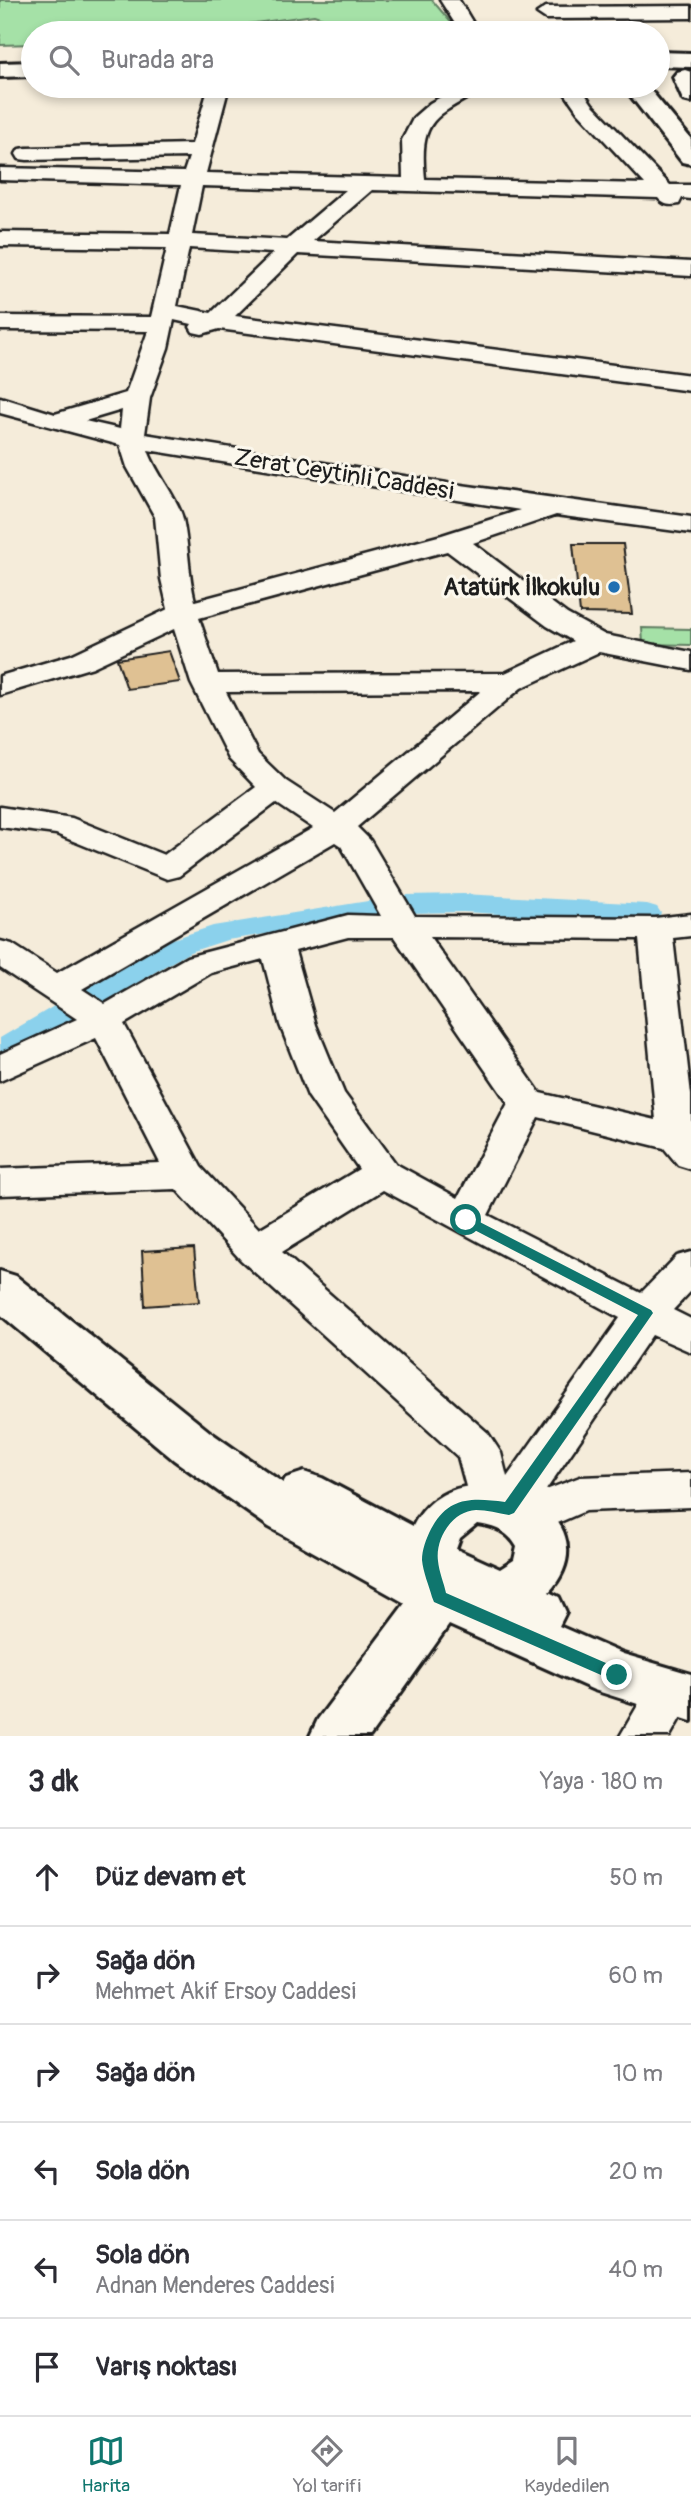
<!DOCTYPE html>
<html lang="tr">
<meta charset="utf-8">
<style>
:root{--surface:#fff;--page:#f7f7f7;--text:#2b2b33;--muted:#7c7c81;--line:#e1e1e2;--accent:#0f766e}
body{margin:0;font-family:Pangolin,sans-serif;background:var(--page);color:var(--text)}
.stop{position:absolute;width:21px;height:21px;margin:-16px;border:5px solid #0f766e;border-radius:50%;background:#fff}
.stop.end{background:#0f766e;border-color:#fff;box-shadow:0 2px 7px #0008}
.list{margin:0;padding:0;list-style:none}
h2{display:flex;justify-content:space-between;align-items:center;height:91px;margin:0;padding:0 28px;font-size:30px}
h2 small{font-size:23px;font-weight:400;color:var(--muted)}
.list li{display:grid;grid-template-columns:46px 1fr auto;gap:21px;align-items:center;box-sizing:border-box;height:98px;padding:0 28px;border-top:2px solid var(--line)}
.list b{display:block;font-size:26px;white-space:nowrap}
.list p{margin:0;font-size:23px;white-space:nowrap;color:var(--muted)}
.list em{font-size:23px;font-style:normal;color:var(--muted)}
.icon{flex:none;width:38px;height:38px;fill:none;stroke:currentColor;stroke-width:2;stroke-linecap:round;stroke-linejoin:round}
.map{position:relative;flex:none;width:691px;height:1736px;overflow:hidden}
.search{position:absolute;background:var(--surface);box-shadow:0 4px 10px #0003;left:21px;right:21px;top:21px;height:77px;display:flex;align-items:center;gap:18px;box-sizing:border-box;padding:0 24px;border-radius:38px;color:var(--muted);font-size:26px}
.sheet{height:679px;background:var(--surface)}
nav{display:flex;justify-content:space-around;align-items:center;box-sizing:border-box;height:98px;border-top:2px solid var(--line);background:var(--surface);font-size:19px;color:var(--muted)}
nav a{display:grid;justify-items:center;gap:4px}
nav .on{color:var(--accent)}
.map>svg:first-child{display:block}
.green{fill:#a5e1a7;stroke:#607e62;stroke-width:2}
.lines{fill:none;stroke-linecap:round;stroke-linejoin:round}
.canal{fill:#8bd1ec;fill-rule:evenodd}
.building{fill:#dfc193;stroke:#1c1c1c;stroke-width:2}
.minor-casing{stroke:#1c1c1c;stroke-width:5}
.major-casing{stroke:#1c1c1c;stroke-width:6}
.highway-casing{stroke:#1c1c1c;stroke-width:6}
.minor{fill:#fbf7ec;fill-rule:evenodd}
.major{fill:#fbf7ec;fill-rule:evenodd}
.highway{fill:#fbf7ec;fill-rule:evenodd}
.route{fill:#0f766e}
.poi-dot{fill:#1f6fb2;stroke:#fbf7ec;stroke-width:2.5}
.labels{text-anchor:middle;stroke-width:6;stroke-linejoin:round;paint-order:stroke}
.street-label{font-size:24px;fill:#1c1c1c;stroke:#fbf7ec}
.poi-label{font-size:24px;font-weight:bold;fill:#1c1c1c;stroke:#fbf7ec;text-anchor:end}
</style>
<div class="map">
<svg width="691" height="1736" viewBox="0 0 691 1736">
<rect width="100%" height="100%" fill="#f5ecda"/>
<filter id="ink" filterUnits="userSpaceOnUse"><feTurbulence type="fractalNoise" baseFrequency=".0143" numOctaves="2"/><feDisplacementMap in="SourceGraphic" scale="14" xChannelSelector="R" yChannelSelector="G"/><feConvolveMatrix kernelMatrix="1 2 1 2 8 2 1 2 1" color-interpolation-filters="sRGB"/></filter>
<g filter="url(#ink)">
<path class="green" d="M 0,0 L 432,0 L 460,33 L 324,33 L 326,19 L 314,15 L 182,33 L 33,33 L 33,44 L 0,45 Z
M 642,628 L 691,629 L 691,645 L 643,644 Z"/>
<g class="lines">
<path class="canal" d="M 463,894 L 647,904 L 657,907 L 661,913 L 657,919 L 647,922 L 463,912 L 405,913 L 227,940 L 190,952 L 167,965 L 11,1058 L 0,1061 L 0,1038 L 147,951 L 170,940 L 213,926 L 405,895 Z"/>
</g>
<path class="building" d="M 573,544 L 623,544 L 632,614 L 580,613 Z
M 169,651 L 180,682 L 127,689 L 117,659 Z
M 194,1248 L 199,1302 L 145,1306 L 142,1251 Z"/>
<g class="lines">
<defs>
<path id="minor" d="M 440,0 L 459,0 L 479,33 L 461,33 Z
M 691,6 L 691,18 L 546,19 L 537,13 L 546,7 Z
M 209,86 L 229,86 L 206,173 L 403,178 L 402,140 L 414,117 L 430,103 L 461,86 L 485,86 L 482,90 C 434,117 419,119 425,179 L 645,184 L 578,112 L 564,92 L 567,88 L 581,88 L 592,104 L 670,185 L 691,185 L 691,199 L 682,198 L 679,204 C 669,206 664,205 658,198 L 372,190 L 313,241 L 691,262 L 691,276 L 298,254 L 235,316 L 691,375 L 691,391 L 219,329 L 202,334 L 193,332 L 190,327 L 192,324 L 174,320 L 168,348 L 150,398 L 145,434 L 447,483 L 691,517 L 691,533 L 556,515 L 473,543 L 567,614 L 605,635 L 691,652 L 691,670 L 599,652 L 521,688 L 357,827 L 370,840 L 415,916 L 655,918 L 691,914 L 691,936 L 673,938 L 691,1095 L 691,1169 L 678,1165 L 664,1148 L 538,1117 L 488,1215 L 641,1293 L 677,1256 L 691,1252 L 691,1291 L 673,1310 L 691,1319 L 691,1352 L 652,1335 L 546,1490 L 580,1477 L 691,1473 L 691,1507 L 585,1511 L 526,1537 L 510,1531 L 508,1526 L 477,1517 L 471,1505 L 458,1457 L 241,1260 L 176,1189 L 0,1195 L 0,1169 L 160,1163 L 96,1038 L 0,1081 L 0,1054 L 77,1019 L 0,968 L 0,941 L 12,944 L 57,973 L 313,828 L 276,803 L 179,876 L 167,879 L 56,834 L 0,827 L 0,807 L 72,818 L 164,855 L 256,787 L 229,759 L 191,683 L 174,629 L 93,667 L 0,695 L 0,676 L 71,655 L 168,609 L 161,579 L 155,517 L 127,467 L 120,445 L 0,413 L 0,397 L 55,414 L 126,393 L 148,331 L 0,330 L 0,316 L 151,317 L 167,248 L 0,246 L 0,232 L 170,234 L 181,185 L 0,180 L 0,168 L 184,172 L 189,157 L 27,160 L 19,159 L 16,154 L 19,149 L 27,148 L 192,144 ZM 202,186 L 346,190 L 287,240 L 192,235 ZM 189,248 L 273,253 L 211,313 L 177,306 ZM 122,410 L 120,429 L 85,421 ZM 148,450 L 520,510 L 442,535 L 195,601 C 188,574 189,546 183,519 C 178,498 156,474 148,450 ZM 447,551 L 547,626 L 573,641 L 505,673 L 218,674 L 199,618 ZM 481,691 L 335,813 L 286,781 L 258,754 L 226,692 ZM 335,842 L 341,846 L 381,916 L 348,915 L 187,957 L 105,1004 L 82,989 ZM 348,937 L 394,937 L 508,1103 L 458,1198 L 396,1164 L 344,1093 L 316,1025 L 295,951 ZM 430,937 L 639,939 L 656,1120 L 540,1093 ZM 263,959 L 280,1025 L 308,1096 L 359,1169 L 259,1229 L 201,1167 L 124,1024 L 211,973 ZM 383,1190 L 620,1318 L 507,1477 L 501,1453 L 488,1433 L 282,1252 Z
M 672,1670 L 689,1676 L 691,1699 L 670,1736 L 620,1736 L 655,1676 Z"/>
<path id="major" d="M 685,70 L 691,72 L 691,102 L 683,100 L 673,77 L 677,72 Z
M 623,86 L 647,86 L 691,139 L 691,164 L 682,162 Z
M 0,1271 L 16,1276 L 210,1432 L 283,1483 L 286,1478 L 304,1472 L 322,1478 L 413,1526 C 459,1436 621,1512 549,1592 L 559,1597 L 566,1612 L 559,1626 L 623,1654 L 691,1674 L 691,1721 L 594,1690 L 449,1625 L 370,1736 L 310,1736 L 318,1719 L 405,1603 L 269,1527 L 174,1460 L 0,1314 ZM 477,1524 C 494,1526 508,1531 517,1547 L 514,1560 L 500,1569 L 456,1549 L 460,1538 Z"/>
<path id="highway" d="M 658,52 L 691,53 L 691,67 L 658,66 Z
M 33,62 L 33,76 L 0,77 L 0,63 Z"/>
</defs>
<use href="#minor" class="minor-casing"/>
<use href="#major" class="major-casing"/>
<use href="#highway" class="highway-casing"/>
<use href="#minor" class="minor"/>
<use href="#major" class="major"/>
<use href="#highway" class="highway"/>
</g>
</g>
<path class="route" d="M 466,1215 L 651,1310 L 653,1313 L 514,1513 L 509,1515 C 498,1513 487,1510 476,1510 C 452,1511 435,1539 438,1561 C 439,1572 444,1583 446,1593 L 622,1670 L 625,1675 L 622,1680 L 617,1682 L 434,1602 L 432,1597 C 429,1586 423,1572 422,1560 C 422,1550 426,1539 431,1529 C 449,1496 472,1498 505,1502 L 638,1315 L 461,1223 L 461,1217 Z"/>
<circle class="poi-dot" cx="614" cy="587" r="7"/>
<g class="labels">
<g class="street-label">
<text transform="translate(344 474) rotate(9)" y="8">Zerat Ceytinli Caddesi</text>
</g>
<g class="poi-label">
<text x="600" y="595">Atatürk İlkokulu</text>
</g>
</g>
</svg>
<div class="stop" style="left:466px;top:1220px"></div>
<div class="stop end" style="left:617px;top:1675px"></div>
<div class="search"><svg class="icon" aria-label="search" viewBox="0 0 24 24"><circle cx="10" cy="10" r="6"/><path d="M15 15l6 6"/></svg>Burada ara</div>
</div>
<section class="sheet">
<h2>3 dk<small>Yaya · 180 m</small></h2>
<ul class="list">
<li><svg class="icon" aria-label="ahead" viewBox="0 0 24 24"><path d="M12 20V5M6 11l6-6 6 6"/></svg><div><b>Düz devam et</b></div><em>50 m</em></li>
<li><svg class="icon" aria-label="right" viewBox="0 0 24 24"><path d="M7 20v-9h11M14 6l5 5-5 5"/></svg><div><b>Sağa dön</b><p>Mehmet Akif Ersoy Caddesi</p></div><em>60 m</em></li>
<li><svg class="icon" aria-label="right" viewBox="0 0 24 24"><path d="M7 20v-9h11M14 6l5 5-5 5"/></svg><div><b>Sağa dön</b></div><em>10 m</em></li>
<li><svg class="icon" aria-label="left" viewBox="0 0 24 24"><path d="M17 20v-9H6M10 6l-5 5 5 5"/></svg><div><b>Sola dön</b></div><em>20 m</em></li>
<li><svg class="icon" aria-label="left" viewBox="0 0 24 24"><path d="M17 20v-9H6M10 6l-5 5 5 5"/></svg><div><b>Sola dön</b><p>Adnan Menderes Caddesi</p></div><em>40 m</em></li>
<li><svg class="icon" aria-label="arrive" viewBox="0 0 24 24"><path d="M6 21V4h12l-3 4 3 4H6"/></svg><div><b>Varış noktası</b></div></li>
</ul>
</section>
<nav>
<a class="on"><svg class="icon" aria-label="map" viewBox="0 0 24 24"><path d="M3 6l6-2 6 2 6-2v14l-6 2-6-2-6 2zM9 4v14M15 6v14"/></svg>Harita</a>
<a><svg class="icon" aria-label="directions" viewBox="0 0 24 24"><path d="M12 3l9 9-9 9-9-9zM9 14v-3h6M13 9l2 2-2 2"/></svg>Yol tarifi</a>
<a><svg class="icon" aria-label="saved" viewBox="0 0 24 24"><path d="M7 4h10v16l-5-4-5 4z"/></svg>Kaydedilen</a>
</nav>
